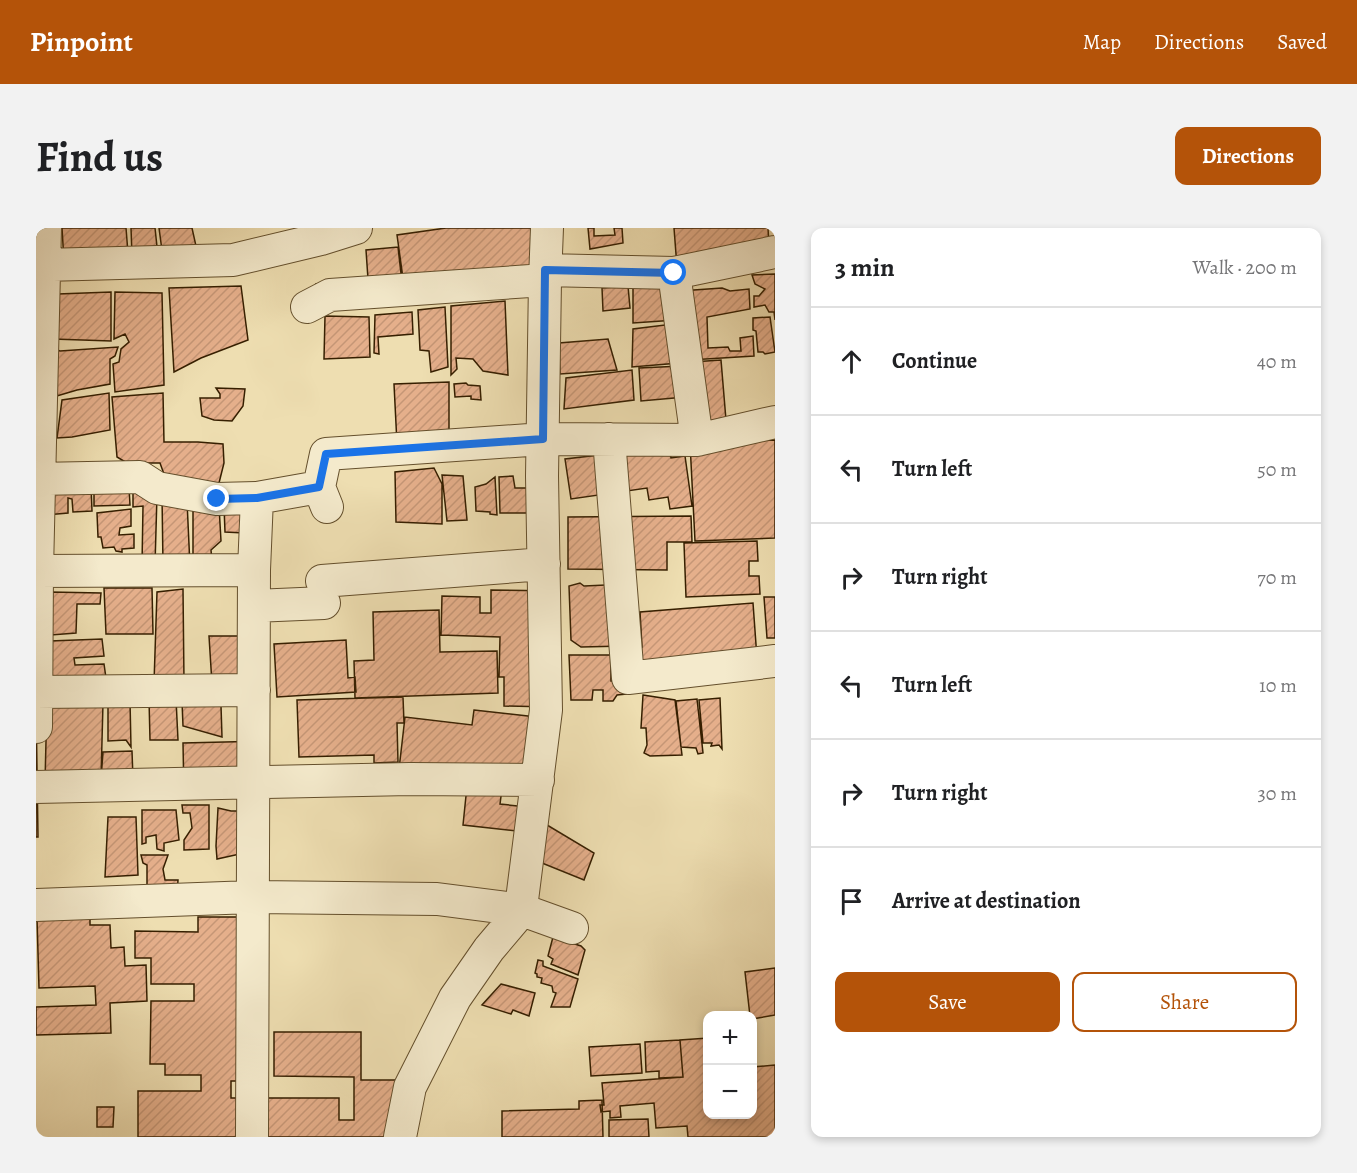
<!DOCTYPE html>
<meta charset="utf-8">
<style>
:root{--surface:#fff;--page:#f2f2f2;--text:#202124;--muted:#757577;--line:#e0e0e0;--accent:#b45309}
body{margin:0;font-family:Alegreya,serif;background:var(--page);color:var(--text)}
.controls{position:absolute;right:18px;bottom:18px;display:grid;overflow:hidden;border-radius:12px;box-shadow:0 3px 9px #0003}
.controls button{width:54px;height:54px;display:grid;place-items:center;padding:0;border:0;border-bottom:2px solid var(--line);background:var(--surface);color:var(--text);font:30px sans-serif}
.stop{position:absolute;width:18px;height:18px;margin:-14px;border:4px solid #1a73e8;border-radius:50%;background:#fff}
.stop.end{background:#1a73e8;border-color:#fff;box-shadow:0 2px 6px #0008}
.list{margin:0;padding:0;list-style:none}
h2{display:flex;justify-content:space-between;align-items:center;height:78px;margin:0;padding:0 24px;font-size:26px}
h2 small{font-size:20px;font-weight:400;color:var(--muted)}
.list li{display:grid;grid-template-columns:39px 1fr auto;gap:18px;align-items:center;box-sizing:border-box;height:108px;padding:0 24px;border-top:2px solid var(--line)}
.list b{display:block;font-size:22px;white-space:nowrap}
.list em{font-size:20px;font-style:normal;color:var(--muted)}
.actions{display:flex;gap:12px;padding:18px 24px}
.actions a{flex:1;padding:14px 0;border:2px solid var(--accent);border-radius:12px;text-align:center;font-size:21px;color:var(--accent)}
.actions .main{background:var(--accent);color:#fff}
.icon{flex:none;width:33px;height:33px;fill:none;stroke:currentColor;stroke-width:2;stroke-linecap:round;stroke-linejoin:round}
.map{position:relative;flex:none;width:739px;height:909px;overflow:hidden;border-radius:12px}
header{display:flex;align-items:center;gap:36px;box-sizing:border-box;height:84px;padding:0 30px;background:var(--accent);color:#fff}
header strong{font-size:28px}
nav{display:flex;gap:33px;margin-inline-start:auto;font-size:21px}
.intro{display:flex;align-items:center;justify-content:space-between;box-sizing:border-box;height:144px;padding:0 36px}
h1{margin:0;font-size:42px}
.button{padding:15px 27px;border-radius:12px;background:var(--accent);color:#fff;font-size:21px;font-weight:700}
main{display:flex;gap:36px;padding:0 36px}
aside{flex:1;background:var(--surface);border-radius:12px;box-shadow:0 3px 9px #0003}
.map>svg:first-child{display:block}
.building{fill:url(#building-hatch);stroke:#361f00;stroke-width:1.5}
.lines{fill:none;stroke-linecap:round;stroke-linejoin:round}
.minor-casing{stroke:#644f2c;stroke-width:34}
.minor{stroke:#f4eacc;stroke-width:32}
.route{stroke:#1a73e8;stroke-width:8}
</style>
<header>
<strong>Pinpoint</strong>
<nav><a>Map</a><a>Directions</a><a>Saved</a></nav>
</header>
<div class="intro"><h1>Find us</h1><a class="button">Directions</a></div>
<main>
<div class="map">
<svg width="739" height="909" viewBox="0 0 739 909">
<defs>
<pattern id="building-hatch" width="6" height="6" patternUnits="userSpaceOnUse" patternTransform="scale(1.5)"><rect width="6" height="6" fill="#e5af8b"/><path d="M-1 1l2-2M0 6l6-6M5 7l2-2" fill="none" stroke="#c59676"/></pattern>
</defs>
<rect width="100%" height="100%" fill="#eedeb1"/>
<filter id="stains"><feTurbulence type="fractalNoise" baseFrequency=".00333" numOctaves="4"/><feColorMatrix values="0 0 0 0 .2 0 0 0 0 .09 0 0 0 0 .02 0 0 0 .5 -.17"/></filter>
<radialGradient id="worn" r=".72"><stop offset=".6" stop-color="#630" stop-opacity="0"/><stop offset="1" stop-color="#630" stop-opacity=".3"/></radialGradient>
<path class="building" d="M 26,0 L 90,0 L 92,25 L 28,33 Z
M 95,0 L 119,0 L 122,28 L 96,28 Z
M 123,0 L 156,0 L 162,27 L 127,30 Z
M 410,0 L 521,0 L 528,50 L 370,72 L 361,7 Z
M 552,0 L 558,0 L 558,8 L 579,7 L 578,0 L 586,0 L 587,15 L 554,21 Z
M 638,0 L 732,0 L 733,18 L 641,39 Z
M 362,19 L 368,72 L 282,81 L 280,56 L 332,51 L 330,22 Z
M 739,46 L 739,92 L 738,84 L 733,84 L 729,77 L 718,79 L 718,68 L 723,68 L 729,61 L 719,56 L 716,47 Z
M 634,54 L 640,92 L 597,95 L 597,56 Z
M 205,58 L 212,112 L 165,130 L 138,144 L 133,60 Z
M 592,58 L 594,80 L 567,83 L 566,60 Z
M 686,60 L 694,63 L 713,61 L 714,81 L 671,89 L 672,120 L 692,119 L 694,123 L 705,123 L 704,110 L 717,108 L 718,128 L 654,132 L 644,63 Z
M 75,64 L 75,113 L 17,111 L 22,66 Z
M 79,64 L 126,65 L 128,157 L 79,164 L 77,136 L 83,134 L 85,121 L 93,114 L 89,106 L 78,111 Z
M 469,73 L 472,147 L 447,143 L 437,131 L 420,130 L 421,141 L 415,147 L 415,78 Z
M 409,79 L 412,139 L 395,144 L 393,123 L 384,122 L 382,82 Z
M 376,84 L 377,106 L 342,109 L 343,126 L 338,125 L 339,87 Z
M 289,88 L 333,89 L 334,129 L 288,131 Z
M 734,89 L 739,124 L 729,126 L 727,124 L 722,124 L 720,103 L 717,102 L 717,90 Z
M 637,96 L 643,135 L 596,139 L 597,101 Z
M 572,111 L 581,142 L 524,146 L 523,115 Z
M 13,119 L 24,123 L 82,119 L 79,128 L 74,131 L 74,156 L 41,162 L 14,170 Z
M 685,132 L 690,192 L 660,195 L 656,134 Z
M 646,138 L 649,169 L 605,173 L 603,140 Z
M 596,142 L 598,172 L 528,181 L 530,150 Z
M 413,154 L 413,210 L 361,216 L 358,156 Z
M 430,155 L 432,157 L 444,158 L 445,172 L 435,171 L 435,168 L 419,169 L 418,156 Z
M 180,160 L 209,161 L 207,178 L 196,193 L 178,192 L 166,188 L 164,170 L 184,170 L 184,166 Z
M 73,165 L 74,202 L 36,209 L 21,210 L 26,172 Z
M 127,165 L 128,214 L 162,214 L 187,216 L 188,235 L 181,263 L 129,249 L 124,235 L 91,235 L 81,229 L 76,169 Z
M 739,212 L 739,310 L 659,313 L 654,215 Z
M 633,219 L 635,230 L 649,228 L 656,278 L 634,281 L 632,269 L 613,272 L 611,260 L 535,271 L 529,231 Z
M 398,240 L 406,256 L 406,296 L 360,294 L 359,244 Z
M 406,247 L 427,248 L 431,292 L 411,293 Z
M 477,248 L 479,260 L 504,260 L 504,285 L 464,285 L 463,249 Z
M 459,249 L 461,287 L 454,286 L 454,284 L 440,283 L 439,259 L 450,256 Z
M 9,256 L 55,258 L 56,283 L 37,284 L 36,271 L 32,270 L 32,285 L 10,287 Z
M 93,259 L 94,277 L 58,278 L 58,261 Z
M 97,260 L 121,267 L 119,337 L 106,337 L 107,278 L 97,279 Z
M 126,267 L 151,273 L 154,338 L 127,337 Z
M 157,273 L 183,278 L 185,313 L 175,322 L 176,333 L 157,333 Z
M 188,278 L 209,281 L 208,305 L 189,304 Z
M 95,281 L 95,298 L 84,300 L 83,307 L 98,306 L 98,320 L 86,321 L 86,324 L 80,323 L 78,319 L 67,320 L 65,309 L 62,309 L 61,285 Z
M 655,288 L 656,314 L 631,314 L 631,342 L 532,341 L 532,289 Z
M 721,313 L 722,333 L 713,333 L 713,348 L 723,348 L 724,366 L 650,369 L 648,315 Z
M 544,355 L 548,358 L 592,356 L 588,418 L 545,419 L 535,412 L 533,358 Z
M 68,360 L 116,360 L 117,406 L 70,406 Z
M 147,361 L 148,453 L 118,455 L 121,364 Z
M 455,362 L 521,363 L 515,479 L 468,478 L 468,449 L 463,449 L 464,409 L 405,407 L 406,368 L 444,369 L 444,385 L 455,385 Z
M 14,364 L 65,365 L 64,376 L 41,376 L 40,405 L 15,407 Z
M 728,369 L 739,369 L 739,410 L 731,410 Z
M 717,375 L 722,444 L 602,453 L 599,420 L 606,419 L 604,384 Z
M 403,382 L 404,424 L 461,423 L 462,465 L 319,470 L 318,433 L 338,432 L 337,384 Z
M 173,408 L 209,408 L 212,455 L 176,456 Z
M 66,411 L 68,428 L 38,430 L 39,437 L 68,436 L 71,457 L 12,459 L 14,413 Z
M 310,412 L 312,450 L 319,449 L 320,464 L 241,469 L 238,416 Z
M 533,427 L 575,427 L 575,453 L 589,453 L 590,466 L 581,467 L 577,473 L 567,473 L 567,462 L 557,462 L 556,472 L 535,472 Z
M 607,467 L 639,472 L 646,527 L 614,528 L 608,525 L 611,517 L 610,500 L 605,500 Z
M 367,469 L 368,495 L 361,495 L 362,534 L 338,535 L 338,527 L 263,529 L 261,472 Z
M 684,470 L 686,521 L 683,517 L 675,518 L 676,515 L 667,515 L 663,472 Z
M 113,471 L 140,471 L 142,512 L 114,512 Z
M 661,471 L 667,525 L 662,526 L 660,520 L 645,519 L 640,473 Z
M 0,473 L 2,609 L 0,609 Z
M 11,473 L 67,475 L 65,551 L 9,554 Z
M 72,473 L 94,473 L 95,519 L 90,512 L 72,513 Z
M 146,473 L 185,478 L 186,509 L 147,498 Z
M 438,482 L 518,491 L 503,565 L 466,561 L 464,576 L 500,580 L 498,605 L 427,597 L 431,558 L 362,550 L 369,489 L 436,497 Z
M 228,513 L 229,566 L 148,568 L 147,515 Z
M 96,523 L 97,551 L 65,551 L 67,524 Z
M 146,577 L 173,577 L 173,621 L 148,622 L 148,612 L 156,600 L 154,585 L 147,585 Z
M 182,580 L 195,583 L 210,583 L 213,624 L 181,631 L 180,618 Z
M 106,582 L 140,582 L 143,612 L 128,615 L 128,623 L 121,621 L 120,607 L 110,609 L 110,615 L 106,616 Z
M 72,589 L 100,589 L 102,647 L 69,649 Z
M 506,594 L 558,625 L 548,652 L 501,633 Z
M 105,627 L 132,627 L 127,641 L 129,652 L 142,652 L 141,668 L 111,666 L 111,637 L 107,635 Z
M 54,688 L 54,697 L 74,697 L 75,720 L 88,719 L 89,738 L 110,737 L 111,773 L 74,775 L 75,805 L 0,807 L 0,779 L 60,777 L 59,758 L 3,760 L 1,690 Z
M 162,689 L 226,689 L 226,853 L 195,853 L 195,870 L 303,870 L 303,892 L 318,892 L 318,849 L 238,848 L 238,804 L 325,804 L 325,852 L 377,852 L 376,909 L 102,909 L 102,863 L 165,863 L 165,847 L 129,847 L 129,836 L 114,836 L 115,773 L 158,773 L 158,756 L 115,756 L 115,730 L 99,730 L 99,703 L 162,704 Z
M 517,709 L 545,718 L 549,722 L 542,747 L 515,736 L 517,731 L 512,728 Z
M 502,732 L 507,733 L 507,738 L 542,751 L 534,779 L 515,779 L 520,765 L 517,764 L 516,758 L 505,755 L 506,750 L 501,749 L 501,746 L 499,745 Z
M 739,740 L 739,787 L 716,791 L 716,788 L 714,788 L 709,744 Z
M 465,756 L 499,765 L 493,788 L 477,782 L 475,786 L 446,777 Z
M 672,810 L 672,886 L 716,886 L 716,839 L 739,837 L 739,909 L 652,909 L 651,898 L 620,900 L 618,875 L 584,878 L 585,889 L 574,890 L 574,883 L 565,884 L 564,877 L 568,877 L 566,855 L 647,849 L 644,812 Z
M 644,812 L 647,849 L 623,850 L 623,843 L 610,844 L 609,814 Z
M 604,816 L 606,845 L 555,848 L 553,819 Z
M 566,872 L 567,909 L 466,909 L 466,883 L 543,881 L 543,873 Z
M 61,879 L 78,879 L 77,899 L 61,899 Z
M 612,891 L 613,909 L 573,909 L 573,892 Z"/>
<g class="lines">
<defs>
<path id="minor" d="M 8,37 L 197,32 L 285,11 L 320,0
M 509,42 L 638,45 L 739,24
M 638,45 L 661,212
M 271,79 L 294,67 L 509,52
M 573,211 L 592,450 L 739,433
M 0,251 L 104,249 L 121,260 L 181,271 L 221,270 L 283,259
M 291,279 L 283,259 L 290,226 L 507,211 L 661,212 L 739,194
M 1,343 L 218,342
M 286,353 L 508,336
M 218,378 L 288,375
M 0,464 L 218,462
M 0,499 L 1,343 L 9,0
M 0,559 L 374,551 L 502,552
M 0,677 L 216,669 L 401,671 L 486,682 L 536,700
M 216,909 L 218,342 L 221,270
M 364,909 L 374,859 L 419,770 L 453,721 L 486,682 L 486,672 L 510,482 L 506,248 L 509,52 L 511,0"/>
</defs>
<use href="#minor" class="minor-casing"/>
<use href="#minor" class="minor"/>
</g>
<g class="lines">
<path class="route" d="M 181,271 L 221,270 L 283,259 L 290,226 L 507,211 L 509,42 L 638,45"/>
</g>
<rect width="100%" height="100%" filter="url(#stains)"/>
<rect width="100%" height="100%" fill="url(#worn)"/>
</svg>
<div class="controls">
<button>+</button>
<button>−</button>
</div>
<div class="stop" style="left:638px;top:45px"></div>
<div class="stop end" style="left:181px;top:271px"></div>
</div>
<aside>
<h2>3 min<small>Walk · 200 m</small></h2>
<ul class="list">
<li><svg class="icon" aria-label="ahead" viewBox="0 0 24 24"><path d="M12 20V5M6 11l6-6 6 6"/></svg><div><b>Continue</b></div><em>40 m</em></li>
<li><svg class="icon" aria-label="left" viewBox="0 0 24 24"><path d="M17 20v-9H6M10 6l-5 5 5 5"/></svg><div><b>Turn left</b></div><em>50 m</em></li>
<li><svg class="icon" aria-label="right" viewBox="0 0 24 24"><path d="M7 20v-9h11M14 6l5 5-5 5"/></svg><div><b>Turn right</b></div><em>70 m</em></li>
<li><svg class="icon" aria-label="left" viewBox="0 0 24 24"><path d="M17 20v-9H6M10 6l-5 5 5 5"/></svg><div><b>Turn left</b></div><em>10 m</em></li>
<li><svg class="icon" aria-label="right" viewBox="0 0 24 24"><path d="M7 20v-9h11M14 6l5 5-5 5"/></svg><div><b>Turn right</b></div><em>30 m</em></li>
<li><svg class="icon" aria-label="arrive" viewBox="0 0 24 24"><path d="M6 21V4h12l-3 4 3 4H6"/></svg><div><b>Arrive at destination</b></div></li>
</ul>
<div class="actions"><a class="main">Save</a><a>Share</a></div>
</aside>
</main>
